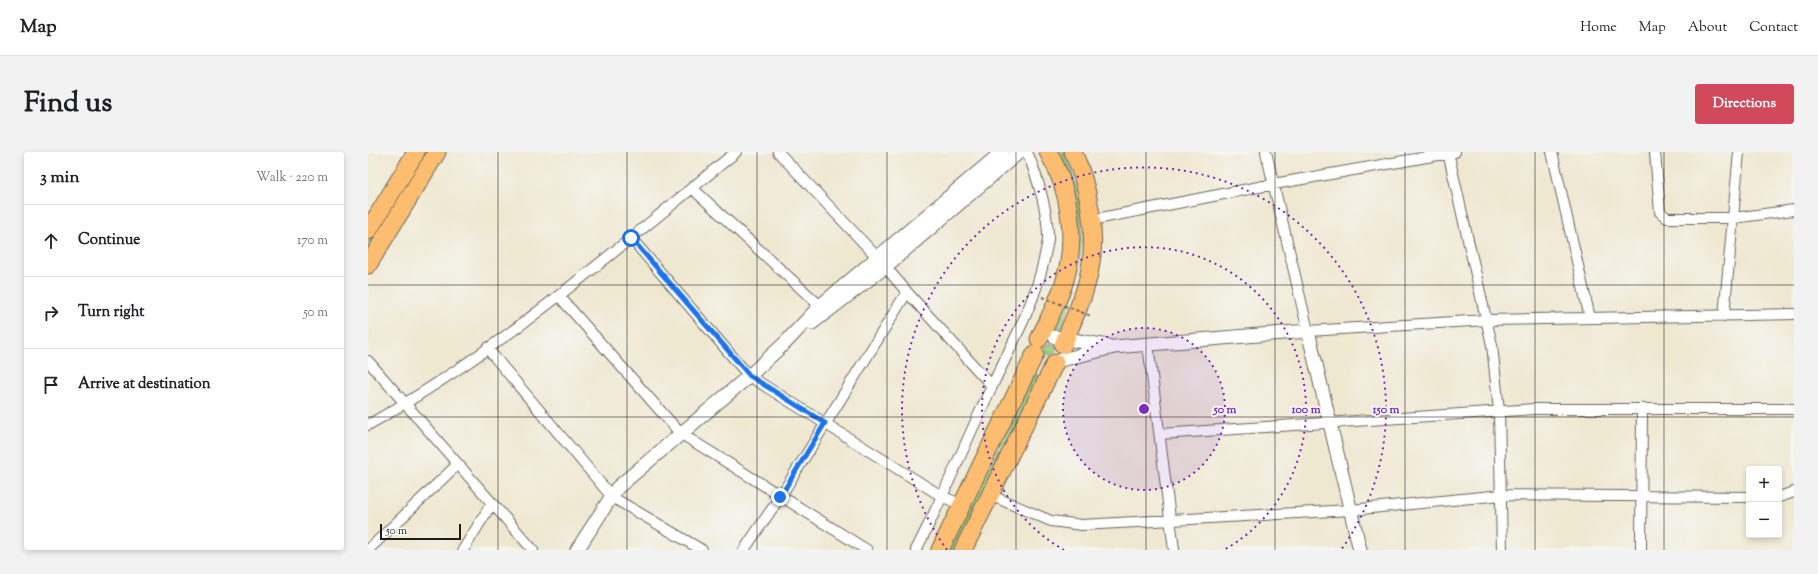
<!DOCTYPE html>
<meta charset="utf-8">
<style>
:root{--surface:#fff;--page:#f2f2f2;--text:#202124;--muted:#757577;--line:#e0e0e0;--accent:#d1495b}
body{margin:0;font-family:"Sorts Mill Goudy",serif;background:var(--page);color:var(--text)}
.controls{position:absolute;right:12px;bottom:12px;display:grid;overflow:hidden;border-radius:4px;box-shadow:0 2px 6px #0003}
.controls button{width:36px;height:36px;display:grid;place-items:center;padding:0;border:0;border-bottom:1px solid var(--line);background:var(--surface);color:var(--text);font:20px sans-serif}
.scale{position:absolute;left:12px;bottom:10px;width:81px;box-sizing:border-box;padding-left:4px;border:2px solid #1c1c1c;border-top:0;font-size:11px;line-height:14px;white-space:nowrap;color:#1c1c1c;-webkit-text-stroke:3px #f6f6f2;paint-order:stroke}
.stop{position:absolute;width:12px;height:12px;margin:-9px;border:3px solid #1a73e8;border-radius:50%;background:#fff}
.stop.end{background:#1a73e8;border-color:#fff;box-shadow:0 1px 4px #0008}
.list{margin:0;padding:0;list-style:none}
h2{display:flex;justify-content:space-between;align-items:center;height:52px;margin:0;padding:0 16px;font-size:17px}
h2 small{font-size:13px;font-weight:400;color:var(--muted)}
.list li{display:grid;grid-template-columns:26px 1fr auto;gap:12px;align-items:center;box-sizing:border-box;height:72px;padding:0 16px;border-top:1px solid var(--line)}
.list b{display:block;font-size:15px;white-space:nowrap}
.list em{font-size:13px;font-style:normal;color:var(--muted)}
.icon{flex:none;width:22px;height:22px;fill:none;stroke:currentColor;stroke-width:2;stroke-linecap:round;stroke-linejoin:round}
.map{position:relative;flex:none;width:1426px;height:398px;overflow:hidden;border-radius:4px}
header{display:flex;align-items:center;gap:24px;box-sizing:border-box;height:56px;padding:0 20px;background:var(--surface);border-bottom:1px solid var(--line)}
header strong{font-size:19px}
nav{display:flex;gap:22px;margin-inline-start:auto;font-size:14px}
.intro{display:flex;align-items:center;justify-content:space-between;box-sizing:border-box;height:96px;padding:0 24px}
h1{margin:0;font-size:28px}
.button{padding:10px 18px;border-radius:4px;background:var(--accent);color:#fff;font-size:14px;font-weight:700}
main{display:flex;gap:24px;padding:0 24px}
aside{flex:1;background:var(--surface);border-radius:4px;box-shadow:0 2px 6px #0003}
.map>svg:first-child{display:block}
.green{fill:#91c678;stroke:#56714a}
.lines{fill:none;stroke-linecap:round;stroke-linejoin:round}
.minor-casing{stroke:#66635b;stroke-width:12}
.tertiary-casing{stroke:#66635b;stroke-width:15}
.trunk-casing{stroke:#66635b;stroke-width:19}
.minor{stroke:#fff;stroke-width:10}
.tertiary{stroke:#fff;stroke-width:13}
.trunk{stroke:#fcbd6f;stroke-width:17}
.path-bridge{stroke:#66635b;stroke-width:2;stroke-dasharray:3 3;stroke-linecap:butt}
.route{stroke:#1a73e8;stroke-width:5}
.grid{fill:none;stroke:#1c1c1c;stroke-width:1;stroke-opacity:0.55}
.ring{fill:none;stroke:#7b2cbf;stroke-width:2;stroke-dasharray:2 4}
.centre{fill:#7b2cbf;stroke:#f6f6f2;stroke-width:2}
.ring-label{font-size:12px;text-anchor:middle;font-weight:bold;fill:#7b2cbf;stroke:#f6f6f2;stroke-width:4;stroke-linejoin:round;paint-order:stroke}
</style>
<header>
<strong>Map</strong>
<nav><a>Home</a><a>Map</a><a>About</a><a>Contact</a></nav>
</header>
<div class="intro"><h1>Find us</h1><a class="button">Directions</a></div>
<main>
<aside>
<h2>3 min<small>Walk · 220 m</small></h2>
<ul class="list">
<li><svg class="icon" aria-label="ahead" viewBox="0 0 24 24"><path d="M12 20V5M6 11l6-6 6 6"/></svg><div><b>Continue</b></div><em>170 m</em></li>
<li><svg class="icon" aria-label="right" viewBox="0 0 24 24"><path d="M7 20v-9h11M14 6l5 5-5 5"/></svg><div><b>Turn right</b></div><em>50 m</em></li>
<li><svg class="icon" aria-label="arrive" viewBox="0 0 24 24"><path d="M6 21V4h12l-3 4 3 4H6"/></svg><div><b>Arrive at destination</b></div></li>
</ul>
</aside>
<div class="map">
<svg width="1426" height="398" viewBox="0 0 1426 398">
<rect width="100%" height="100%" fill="#f6f6f2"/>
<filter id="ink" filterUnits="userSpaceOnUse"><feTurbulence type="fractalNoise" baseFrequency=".025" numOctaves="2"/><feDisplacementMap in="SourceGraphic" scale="8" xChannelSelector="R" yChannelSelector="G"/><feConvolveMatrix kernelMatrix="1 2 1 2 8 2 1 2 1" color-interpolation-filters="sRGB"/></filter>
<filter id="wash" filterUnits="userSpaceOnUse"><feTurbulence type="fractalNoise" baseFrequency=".012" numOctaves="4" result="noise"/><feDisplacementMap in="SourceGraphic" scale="16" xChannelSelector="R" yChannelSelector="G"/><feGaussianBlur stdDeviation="0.9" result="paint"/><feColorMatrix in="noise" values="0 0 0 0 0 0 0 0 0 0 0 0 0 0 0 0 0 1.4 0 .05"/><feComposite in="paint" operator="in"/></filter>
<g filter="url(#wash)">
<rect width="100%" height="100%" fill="#efe8d1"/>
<path class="green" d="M 691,0 L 697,0 C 723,66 718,110 694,176 L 688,173 C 712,112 721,61 691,0 Z
M 32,39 L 38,42 L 0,103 L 0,90 Z
M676 197a6 6 0 1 1 12 0a6 6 0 1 1-12 0Z
M 666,222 L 673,224 L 587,398 L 579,398 Z"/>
</g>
<g filter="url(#ink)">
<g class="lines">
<defs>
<path id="minor" d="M 410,0 L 509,105 L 539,140 L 624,234
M 898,0 L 940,179 L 1119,168 L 1426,162
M 1080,0 L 1124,193 L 1131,259 L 1134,398
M 1184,0 L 1222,166
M 1287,0 L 1292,60 L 1299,66 L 1365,66 L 1426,58
M 324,36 L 452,154
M 723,68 L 906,32 L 1087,0
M 263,86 L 381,224 L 575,345 L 595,353
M 191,144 L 312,281 L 499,398
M 1356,164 L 1371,0
M 780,192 L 806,398
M 119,196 L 244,345 L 334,398
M 0,209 L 165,398
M 0,273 C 134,198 250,96 368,0
M 792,282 L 1167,257 L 1426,257
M 622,343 L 683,369 L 714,373 L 983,358 L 1134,343 L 1381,345
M 1411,345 L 1426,340
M 0,398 L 90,312
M 95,398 L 124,351
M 376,398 L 412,345 L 539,140
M 548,398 C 576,344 598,289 624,234 C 644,192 666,153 676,108 C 677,102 679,94 680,88 C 681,63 669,23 659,0
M 1273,398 L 1274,257"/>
<path id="tertiary" d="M 444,171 L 517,115 L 651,0
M 687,185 L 740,194
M 693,208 L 746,195 L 940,179 L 992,398
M 209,398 L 249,336 L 381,224 L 417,191 L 452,154 L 634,0"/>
<path id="trunk" d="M 0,79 L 48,0
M 0,113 L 69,0
M 671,187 C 680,168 691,148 697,128 C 709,86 702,37 680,0
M 695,193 C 705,168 717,144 722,117 C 729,80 721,34 705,0
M 572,398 L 667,202
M 595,398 L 687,211"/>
</defs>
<use href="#minor" class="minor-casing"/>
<use href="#tertiary" class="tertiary-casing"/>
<use href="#trunk" class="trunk-casing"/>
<use href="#minor" class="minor"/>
<use href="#tertiary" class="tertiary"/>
<use href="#trunk" class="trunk"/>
<path class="path-bridge" d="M 674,145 L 723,164"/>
</g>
</g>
<g class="lines" filter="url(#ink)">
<path class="route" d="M 263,86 L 382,224 L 457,271 L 412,345"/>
</g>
<path class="grid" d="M 130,0 L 130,398M 259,0 L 259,398M 389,0 L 389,398M 519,0 L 519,398M 648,0 L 648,398M 778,0 L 778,398M 907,0 L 907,398M 1037,0 L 1037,398M 1167,0 L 1167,398M 1296,0 L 1296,398M 0,133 L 1426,133M 0,265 L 1426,265"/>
<circle cx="776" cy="257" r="81" fill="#7b2cbf" fill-opacity=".12"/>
<g class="ring">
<circle cx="776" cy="257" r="81"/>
<path d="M696 398A162 162 0 1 1 856 398"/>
<path d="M579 398A242 242 0 1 1 973 398"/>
</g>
<circle cx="776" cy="257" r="6" class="centre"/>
<g class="ring-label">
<text x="857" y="261">50 m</text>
<text x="938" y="261">100 m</text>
<text x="1018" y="261">150 m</text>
</g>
</svg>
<div class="controls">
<button>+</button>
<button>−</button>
</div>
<div class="scale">50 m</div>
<div class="stop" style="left:263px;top:86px"></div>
<div class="stop end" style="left:412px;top:345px"></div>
</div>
</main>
